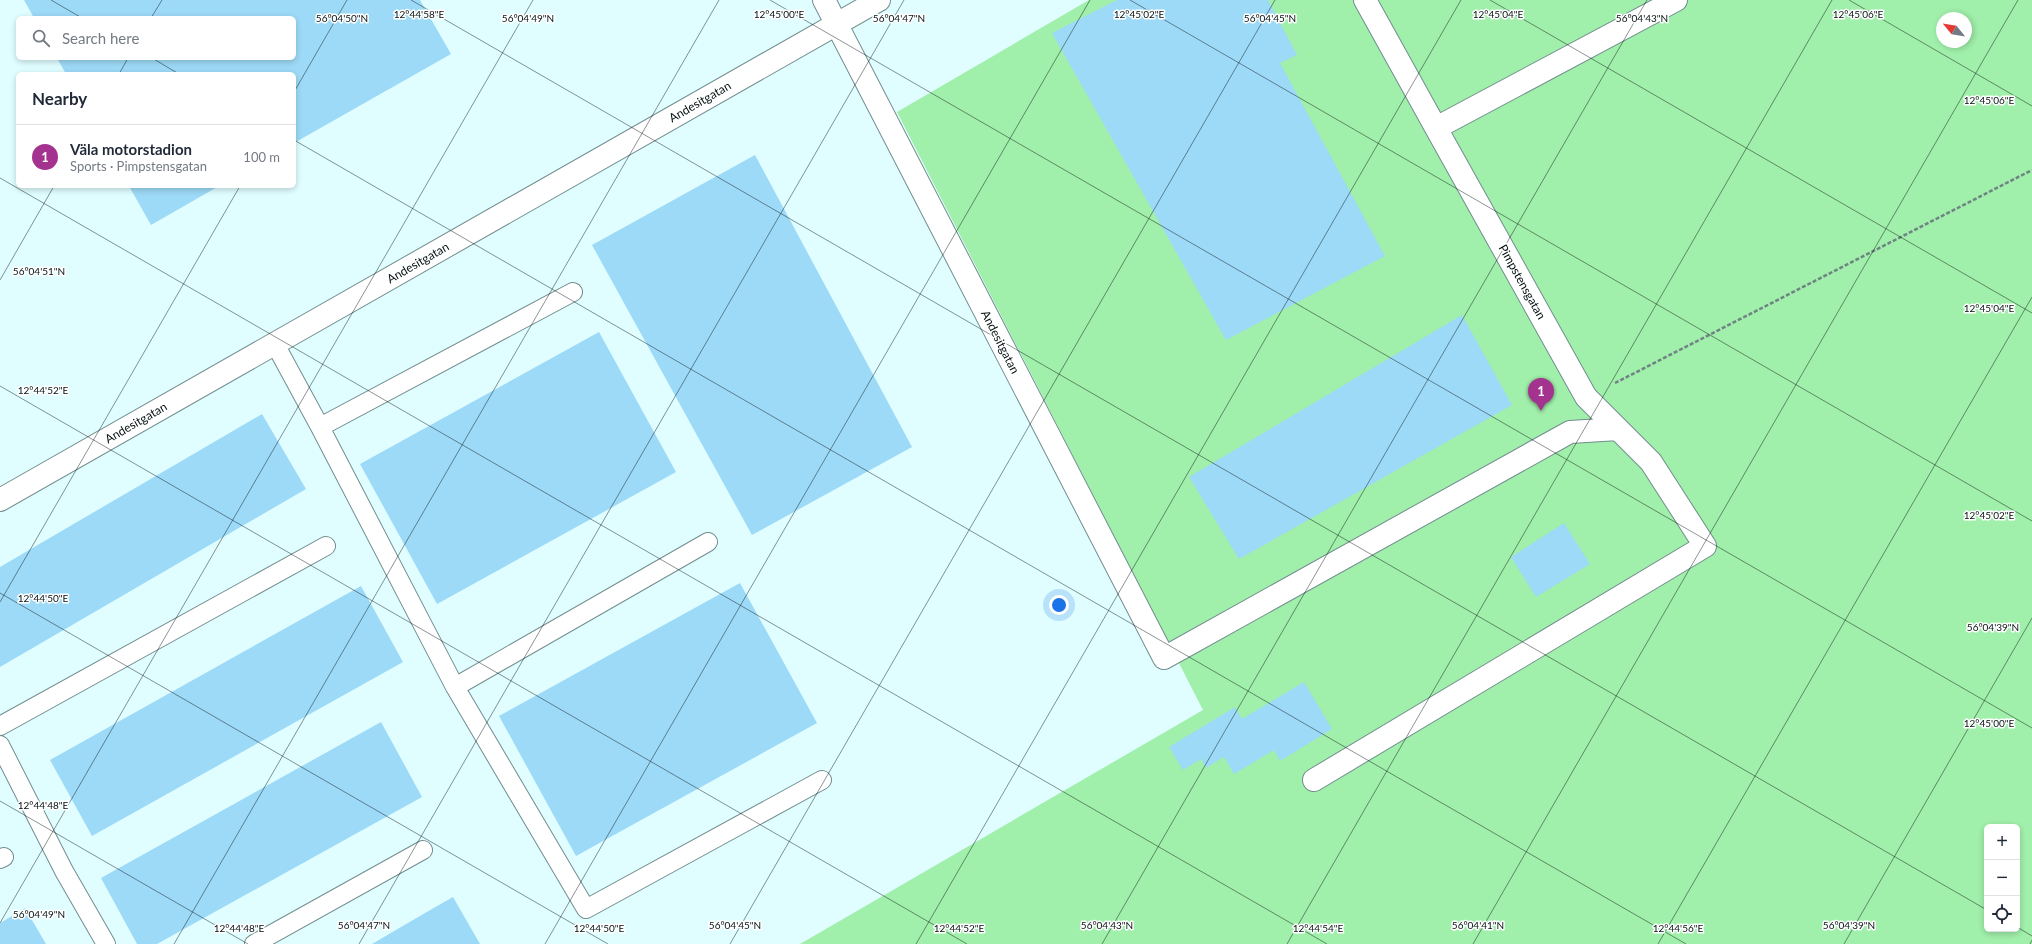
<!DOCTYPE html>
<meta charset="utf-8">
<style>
:root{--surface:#fff;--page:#f2f2f3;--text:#1f2937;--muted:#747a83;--line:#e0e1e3;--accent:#a4328f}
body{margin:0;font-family:Lato,sans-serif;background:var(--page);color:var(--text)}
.controls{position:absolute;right:12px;bottom:12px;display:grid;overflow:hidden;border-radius:6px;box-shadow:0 2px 6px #0003}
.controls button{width:36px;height:36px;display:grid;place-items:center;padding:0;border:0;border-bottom:1px solid var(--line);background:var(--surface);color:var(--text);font:20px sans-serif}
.compass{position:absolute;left:1936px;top:12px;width:36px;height:36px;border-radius:50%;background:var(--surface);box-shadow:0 2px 6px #0003;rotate:300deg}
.you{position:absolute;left:1059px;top:605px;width:14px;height:14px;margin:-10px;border:3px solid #fff;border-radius:50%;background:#1a73e8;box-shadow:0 0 0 6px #1a73e833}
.badge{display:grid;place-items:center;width:26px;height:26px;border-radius:50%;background:var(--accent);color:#fff;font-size:13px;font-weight:700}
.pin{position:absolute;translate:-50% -33px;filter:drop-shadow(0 1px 2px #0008)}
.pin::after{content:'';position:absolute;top:21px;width:14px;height:12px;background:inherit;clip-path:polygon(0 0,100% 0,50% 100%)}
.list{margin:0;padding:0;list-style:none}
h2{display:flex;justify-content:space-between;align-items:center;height:52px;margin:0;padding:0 16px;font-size:17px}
h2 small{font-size:13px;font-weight:400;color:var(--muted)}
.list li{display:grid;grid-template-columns:26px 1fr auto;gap:12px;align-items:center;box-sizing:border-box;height:64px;padding:0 16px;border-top:1px solid var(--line)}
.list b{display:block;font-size:15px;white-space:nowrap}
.list p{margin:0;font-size:13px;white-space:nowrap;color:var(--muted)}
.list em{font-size:13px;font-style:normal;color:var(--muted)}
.icon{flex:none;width:22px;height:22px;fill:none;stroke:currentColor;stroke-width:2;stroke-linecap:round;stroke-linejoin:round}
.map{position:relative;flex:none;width:2032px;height:944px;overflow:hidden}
.search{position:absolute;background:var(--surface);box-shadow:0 2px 6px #0003;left:16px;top:16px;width:280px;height:44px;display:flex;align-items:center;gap:10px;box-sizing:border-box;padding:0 14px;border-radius:6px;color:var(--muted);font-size:15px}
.panel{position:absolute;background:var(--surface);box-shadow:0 2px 6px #0003;left:16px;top:72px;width:280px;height:116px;border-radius:6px}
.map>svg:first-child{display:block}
.green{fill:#a0efaa;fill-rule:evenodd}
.building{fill:#9ddaf7}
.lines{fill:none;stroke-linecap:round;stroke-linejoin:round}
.lane-casing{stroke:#728d8e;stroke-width:20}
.street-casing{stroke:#728d8e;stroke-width:24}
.path{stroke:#6f8384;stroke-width:2.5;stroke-dasharray:4 2;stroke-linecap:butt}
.lane{stroke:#fff;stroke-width:18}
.street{stroke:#fff;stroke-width:22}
.ticks{fill:none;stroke:#061011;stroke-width:1;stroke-opacity:0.45}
.labels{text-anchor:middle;stroke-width:3;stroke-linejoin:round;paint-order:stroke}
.street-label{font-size:12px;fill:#061011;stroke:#fff}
.ticks-label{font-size:10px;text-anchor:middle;fill:#061011;stroke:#fff;stroke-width:3;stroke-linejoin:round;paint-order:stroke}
</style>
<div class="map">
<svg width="2032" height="944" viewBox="0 0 2032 944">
<rect width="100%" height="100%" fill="#e0fdff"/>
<path class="green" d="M 1089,0 L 2032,0 L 2032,944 L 800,944 L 1203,710 L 897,112 ZM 1942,18 L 1966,18 L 1966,42 L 1942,42 ZM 1987,827 L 2017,827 L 2017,929 L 1987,929 Z"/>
<path class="building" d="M 24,0 L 420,0 L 451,54 L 294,143 L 294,74 L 66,74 L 57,58 L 294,58 L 294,18 L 34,18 Z
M 1117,0 L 1268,0 L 1297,55 L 1280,63 L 1385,256 L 1226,340 L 1052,33 Z
M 755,155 L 912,447 L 752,535 L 592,245 Z
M 129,186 L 219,186 L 151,225 Z
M 1462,315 L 1512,405 L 1239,559 L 1189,477 Z
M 599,332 L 676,472 L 437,604 L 360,464 Z
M 262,414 L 306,489 L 0,667 L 0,567 Z
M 1564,523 L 1590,564 L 1536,597 L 1511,557 Z
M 740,583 L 817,723 L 576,856 L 499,716 Z
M 361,586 L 403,662 L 92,836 L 50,760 Z
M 1304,682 L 1332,729 L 1280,761 L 1274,750 L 1234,774 L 1224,757 L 1206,768 L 1201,759 L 1183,770 L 1169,747 L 1235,707 L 1242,719 Z
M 381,722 L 422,797 L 157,944 L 137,944 L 101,878 Z
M 453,897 L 480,944 L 372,944 L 425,913 Z
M 25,908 L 46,944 L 0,944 L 0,923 Z"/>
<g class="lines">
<defs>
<path id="lane" d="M 275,344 L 320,427 L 455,687 L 586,909 L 822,780
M 320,427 L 573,292
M 455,687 L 708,542
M 0,726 L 326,546
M 0,745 L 64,871 L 106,944
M 0,859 L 4,857
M 254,944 L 423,850"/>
<path id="street" d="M 824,0 L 1164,658 L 1570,432 L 1618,429
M 1365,0 L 1436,128
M 0,500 L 879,0
M 1314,780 L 1705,546 L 1651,462 L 1586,397 L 1436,128 L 1676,0"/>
</defs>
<use href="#lane" class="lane-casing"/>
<use href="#street" class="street-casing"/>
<path class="path" d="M 1615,383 L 2032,170"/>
<use href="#lane" class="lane"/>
<use href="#street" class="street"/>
</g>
<path class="ticks" d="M 51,0 L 82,18M 411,0 L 1987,910M 770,0 L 2032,728M 1130,0 L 2032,521M 1490,0 L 2032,313M 1849,0 L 2032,106M 151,18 L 162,0M 152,58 L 179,74M 119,74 L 128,58M 294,92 L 347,0M 294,140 L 1686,944M 0,178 L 1327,944M 0,280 L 54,186M 0,386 L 967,944M 0,593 L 608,944M 0,602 L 240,186M 0,801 L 248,944M 0,923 L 533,0M 2017,927 L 2032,936M 174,944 L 719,0M 359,944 L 904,0M 545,944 L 1090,0M 730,944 L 1275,0M 916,944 L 1461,0M 1102,944 L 1647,0M 1287,944 L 1832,0M 1473,944 L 2018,0M 1658,944 L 2032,297M 1844,944 L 2032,618M 2030,944 L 2032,940"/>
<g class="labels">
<g class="street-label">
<text transform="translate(700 102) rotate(-30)" y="4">Andesitgatan</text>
<text transform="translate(418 263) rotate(-30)" y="4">Andesitgatan</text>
<text transform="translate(1522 282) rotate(61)" y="4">Pimpstensgatan</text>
<text transform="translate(1000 342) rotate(63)" y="4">Andesitgatan</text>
<text transform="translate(136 423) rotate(-30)" y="4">Andesitgatan</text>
</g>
</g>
<g class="ticks-label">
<text x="419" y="18">12°44'58"E</text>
<text x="779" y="18">12°45'00"E</text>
<text x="1139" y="18">12°45'02"E</text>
<text x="1858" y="18">12°45'06"E</text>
<text x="1498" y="18">12°45'04"E</text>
<text x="342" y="22">56°04'50"N</text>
<text x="528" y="22">56°04'49"N</text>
<text x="899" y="22">56°04'47"N</text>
<text x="1270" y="22">56°04'45"N</text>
<text x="1642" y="22">56°04'43"N</text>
<text x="1989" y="104">12°45'06"E</text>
<text x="39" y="275">56°04'51"N</text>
<text x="1989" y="312">12°45'04"E</text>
<text x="43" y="394">12°44'52"E</text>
<text x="1989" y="519">12°45'02"E</text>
<text x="43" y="602">12°44'50"E</text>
<text x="1993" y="631">56°04'39"N</text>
<text x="1989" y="727">12°45'00"E</text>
<text x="43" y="809">12°44'48"E</text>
<text x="39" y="918">56°04'49"N</text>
<text x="364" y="929">56°04'47"N</text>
<text x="735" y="929">56°04'45"N</text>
<text x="1107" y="929">56°04'43"N</text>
<text x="1478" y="929">56°04'41"N</text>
<text x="1849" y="929">56°04'39"N</text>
<text x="239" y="932">12°44'48"E</text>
<text x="599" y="932">12°44'50"E</text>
<text x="959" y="932">12°44'52"E</text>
<text x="1318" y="932">12°44'54"E</text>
<text x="1678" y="932">12°44'56"E</text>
</g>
</svg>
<div class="controls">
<button>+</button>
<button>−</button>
<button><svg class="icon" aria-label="locate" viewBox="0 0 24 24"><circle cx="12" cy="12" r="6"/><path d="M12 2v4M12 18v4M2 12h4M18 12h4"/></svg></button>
</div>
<svg class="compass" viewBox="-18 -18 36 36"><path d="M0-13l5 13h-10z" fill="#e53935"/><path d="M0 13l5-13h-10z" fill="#747a83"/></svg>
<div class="you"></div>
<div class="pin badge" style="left:1541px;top:411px">1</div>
<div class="search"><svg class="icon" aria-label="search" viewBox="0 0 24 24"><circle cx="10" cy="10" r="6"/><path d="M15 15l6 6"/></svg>Search here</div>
<section class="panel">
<h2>Nearby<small></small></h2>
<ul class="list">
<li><span class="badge">1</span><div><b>Väla motorstadion</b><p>Sports · Pimpstensgatan</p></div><em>100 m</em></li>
</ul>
</section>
</div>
